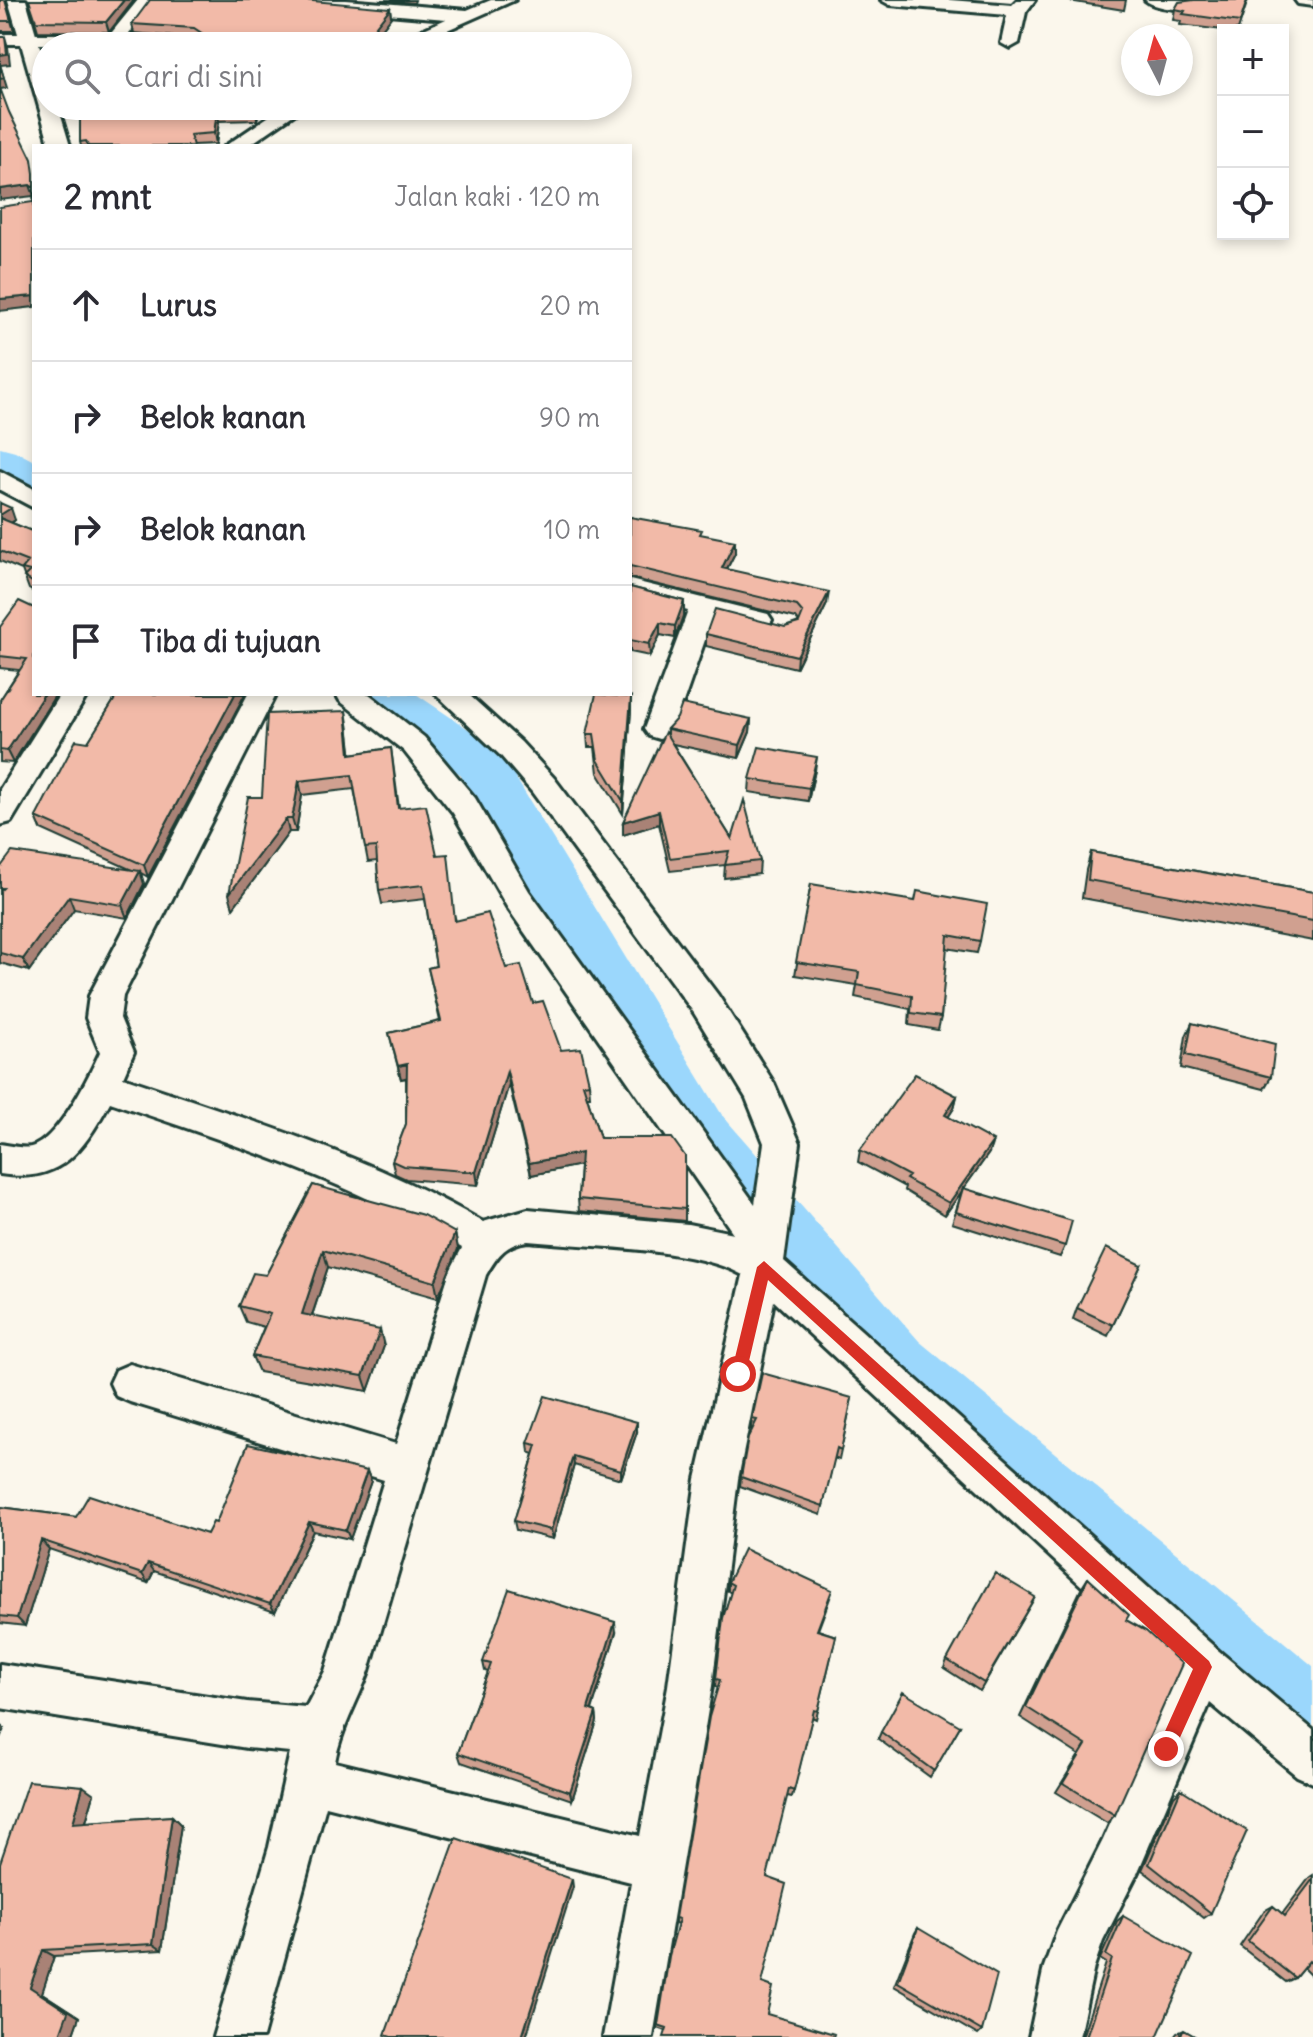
<!DOCTYPE html>
<html lang="id">
<meta charset="utf-8">
<style>
:root{--surface:#fff;--page:#f2f2f3;--text:#2b2b33;--muted:#7c7c81;--line:#e1e1e2}
body{margin:0;font-family:Delius,sans-serif;background:var(--page);color:var(--text)}
.controls{position:absolute;right:24px;top:24px;display:grid;overflow:hidden;border-radius:0px;box-shadow:0 4px 12px #0003}
.controls button{width:72px;height:72px;display:grid;place-items:center;padding:0;border:0;border-bottom:2px solid var(--line);background:var(--surface);color:var(--text);font:40px sans-serif}
.compass{position:absolute;left:1121px;top:24px;width:72px;height:72px;border-radius:50%;background:var(--surface);box-shadow:0 4px 12px #0003;rotate:354deg}
.stop{position:absolute;width:24px;height:24px;margin:-18px;border:6px solid #d93025;border-radius:50%;background:#fff}
.stop.end{background:#d93025;border-color:#fff;box-shadow:0 2px 8px #0008}
.list{margin:0;padding:0;list-style:none}
h2{display:flex;justify-content:space-between;align-items:center;height:104px;margin:0;padding:0 32px;font-size:34px}
h2 small{font-size:26px;font-weight:400;color:var(--muted)}
.list li{display:grid;grid-template-columns:52px 1fr auto;gap:24px;align-items:center;box-sizing:border-box;height:112px;padding:0 32px;border-top:2px solid var(--line)}
.list b{display:block;font-size:30px;white-space:nowrap}
.list em{font-size:26px;font-style:normal;color:var(--muted)}
.icon{flex:none;width:44px;height:44px;fill:none;stroke:currentColor;stroke-width:2;stroke-linecap:round;stroke-linejoin:round}
.map{position:relative;flex:none;width:1313px;height:2037px;overflow:hidden}
.search{position:absolute;background:var(--surface);box-shadow:0 4px 12px #0003;left:32px;top:32px;width:600px;height:88px;display:flex;align-items:center;gap:20px;box-sizing:border-box;padding:0 28px;border-radius:44px;color:var(--muted);font-size:30px}
.panel{position:absolute;background:var(--surface);box-shadow:0 4px 12px #0003;left:32px;top:144px;width:600px;height:552px;border-radius:0px}
.map>svg:first-child{display:block}
.lines{fill:none;stroke-linecap:round;stroke-linejoin:round}
.river{fill:#9bd7fc;fill-rule:evenodd}
.minor-casing{stroke:#1f3d34;stroke-width:6}
.minor{fill:#fbf7ec;fill-rule:evenodd}
.wall{fill:#d0a090;stroke:#1f3d34;stroke-width:2}
.shaded-wall{fill:#a98276;stroke:#1f3d34;stroke-width:2}
.building{fill:#f2baa8;stroke:#1f3d34;stroke-width:2}
.route{fill:#d93025}
</style>
<div class="map">
<svg width="1313" height="2037" viewBox="0 0 1313 2037">
<rect width="100%" height="100%" fill="#fbf7ec"/>
<filter id="ink" filterUnits="userSpaceOnUse"><feTurbulence type="fractalNoise" baseFrequency=".0125" numOctaves="2"/><feDisplacementMap in="SourceGraphic" scale="16" xChannelSelector="R" yChannelSelector="G"/><feConvolveMatrix kernelMatrix="1 2 1 2 8 2 1 2 1" color-interpolation-filters="sRGB"/></filter>
<g filter="url(#ink)">
<g class="lines">
<path class="river" d="M 0,447 L 15,451 L 34,461 L 34,493 L 18,489 L 0,479 Z
M 356,694 L 416,694 L 498,749 L 722,1115 L 919,1341 L 1313,1666 L 1313,1758 L 1285,1746 L 869,1387 L 678,1153 L 460,774 L 363,706 Z"/>
<defs>
<path id="minor" d="M 8,0 L 26,0 L 36,34 L 100,34 L 108,37 L 138,0 L 156,0 L 121,44 L 39,44 L 46,67 L 46,106 L 58,106 L 70,146 L 50,146 L 21,44 L 0,44 L 0,34 L 18,34 Z
M 274,0 L 346,0 L 467,10 L 491,0 L 515,0 L 411,46 L 387,46 L 446,19 L 283,5 Z
M 881,0 L 950,0 L 1012,5 L 1017,0 L 1035,0 L 1026,12 L 1019,43 L 1010,48 L 1001,43 L 1007,15 L 890,5 Z
M 1145,0 L 1198,0 L 1202,4 C 1191,13 1155,9 1145,0 Z
M 1295,0 L 1313,0 L 1313,6 L 1298,4 Z
M 284,106 L 306,106 L 248,146 L 225,146 Z
M 0,471 L 34,489 L 34,508 L 0,490 Z
M 630,580 L 768,614 L 772,620 L 768,626 L 758,629 L 713,617 L 674,729 L 669,736 L 659,739 L 649,736 L 644,729 L 688,611 L 630,596 Z
M 60,694 L 88,694 L 11,822 L 0,825 L 0,789 Z
M 248,694 L 276,694 L 123,996 L 120,1018 L 134,1052 L 123,1077 C 246,1119 370,1156 483,1222 L 528,1209 L 688,1224 L 733,1233 L 507,907 L 453,813 L 404,751 L 340,701 L 336,694 L 369,694 L 424,737 L 475,798 L 529,891 L 755,1204 L 764,1143 L 746,1098 L 694,1013 L 532,792 L 501,756 L 436,694 L 468,694 L 521,742 L 554,778 L 718,995 L 774,1083 L 800,1143 L 784,1261 L 1219,1651 L 1313,1730 L 1313,1783 L 1297,1776 L 1210,1703 L 1137,1874 L 1103,1941 L 1094,1967 L 1079,2037 L 1029,2037 L 1044,1967 L 1057,1931 L 1103,1840 L 1177,1674 L 774,1301 L 738,1479 L 712,1686 L 653,2037 L 603,2037 L 631,1882 L 326,1806 L 263,2037 L 213,2037 L 269,1847 L 290,1752 L 247,1748 L 0,1708 L 0,1664 L 247,1702 L 306,1707 L 325,1671 L 384,1480 L 130,1402 L 116,1396 L 110,1383 L 116,1370 L 130,1364 L 396,1444 L 449,1273 L 462,1248 C 349,1181 233,1144 110,1102 C 83,1151 61,1184 0,1174 L 0,1144 C 9,1145 22,1149 31,1147 C 58,1140 89,1076 100,1052 L 86,1018 L 89,996 ZM 528,1241 C 588,1247 692,1247 743,1275 L 696,1479 L 668,1686 L 640,1836 L 335,1762 C 340,1731 358,1701 369,1671 L 486,1275 C 497,1256 505,1244 528,1241 Z"/>
</defs>
<use href="#minor" class="minor-casing"/>
<use href="#minor" class="minor"/>
</g>
<path class="wall" d="M 0,0 L 5,0 L 14,31 L 0,31 Z
M 29,0 L 134,0 L 109,32 L 38,31 Z
M 382,0 L 415,0 L 414,3 Z
M 1063,0 L 1126,0 L 1124,10 Z
M 1248,0 L 1238,30 L 1223,30 L 1180,25 L 1181,21 L 1173,20 L 1175,9 Z
M 390,8 L 391,17 L 369,46 L 58,46 L 198,39 L 134,33 L 132,24 Z
M 78,106 L 277,106 L 277,107 L 259,109 L 257,120 L 219,121 L 216,144 L 193,145 L 193,146 L 81,146 L 80,142 L 80,112 Z
M 0,503 L 15,520 L 12,523 L 34,532 L 34,592 L 29,589 L 22,570 L 0,561 Z
M 630,517 L 702,535 L 735,553 L 727,569 L 827,604 L 796,668 L 706,646 L 706,634 L 785,627 L 799,622 L 796,618 L 630,578 Z
M 630,587 L 684,601 L 684,613 L 675,638 L 660,635 L 650,656 L 630,652 Z
M 34,608 L 13,763 L 0,762 L 0,700 L 19,670 L 0,668 L 0,627 Z
M 118,694 L 148,877 L 141,873 L 144,884 L 127,918 L 74,909 L 29,971 L 0,963 L 0,868 L 134,871 L 41,829 L 36,817 L 88,742 Z
M 631,697 L 631,710 L 623,814 L 598,773 L 595,747 L 588,747 L 587,734 Z
M 751,719 L 750,732 L 739,758 L 673,744 L 732,839 L 760,861 L 759,874 L 724,878 L 725,865 L 670,871 L 659,824 L 623,835 L 623,822 L 667,734 L 667,729 Z
M 348,724 L 351,754 L 391,748 L 399,808 L 437,855 L 456,921 L 506,968 L 533,1003 L 561,1050 L 589,1083 L 590,1096 L 587,1096 L 600,1138 L 685,1156 L 685,1221 L 579,1211 L 578,1199 L 580,1165 L 531,1175 L 509,1084 L 478,1185 L 406,1179 L 395,1174 L 392,1161 L 406,1124 L 406,1078 L 401,1079 L 389,1033 L 440,1021 L 428,968 L 436,966 L 425,899 L 382,904 L 379,890 L 377,861 L 368,862 L 354,789 L 302,795 L 296,832 L 289,832 L 233,908 L 262,797 Z
M 815,770 L 808,801 L 749,792 L 750,779 Z
M 1091,852 L 1313,892 L 1313,941 L 1082,898 L 1086,870 Z
M 811,884 L 980,941 L 977,953 L 946,948 L 941,1017 L 938,1030 L 909,1025 L 910,1009 L 855,997 L 857,985 L 795,975 Z
M 1192,1023 L 1271,1077 L 1264,1089 L 1181,1068 L 1186,1036 Z
M 957,1096 L 954,1108 L 948,1117 L 989,1153 L 964,1188 L 1065,1246 L 1060,1257 L 952,1223 L 962,1191 L 945,1215 L 904,1190 L 905,1187 L 858,1162 L 860,1150 Z
M 313,1185 L 455,1233 L 458,1249 L 438,1298 L 328,1267 L 312,1316 L 384,1346 L 368,1391 L 259,1372 L 252,1356 L 264,1327 L 246,1322 L 239,1306 L 266,1275 Z
M 1141,1265 L 1108,1336 L 1073,1319 L 1077,1308 Z
M 852,1398 L 839,1460 L 834,1458 L 821,1515 L 740,1486 L 741,1477 L 753,1429 L 751,1429 L 752,1419 Z
M 637,1432 L 621,1479 L 574,1465 L 553,1539 L 516,1530 L 514,1521 L 534,1454 L 529,1452 L 528,1443 Z
M 367,1471 L 371,1481 L 350,1539 L 313,1531 L 275,1612 L 154,1571 L 148,1583 L 49,1549 L 25,1626 L 0,1623 L 0,1507 L 207,1534 L 216,1523 Z
M 1088,1578 L 1126,1620 L 1115,1815 L 1107,1823 L 1056,1792 L 1079,1755 L 1020,1717 L 1081,1589 Z
M 728,1582 L 830,1598 L 818,1630 L 836,1636 L 816,1719 L 812,1717 L 792,1797 L 787,1796 L 666,2031 L 658,2028 L 658,2025 L 678,1924 L 675,1923 L 675,1918 L 718,1687 L 715,1686 L 723,1618 L 731,1593 L 728,1591 Z
M 1035,1597 L 980,1691 L 944,1668 L 947,1660 Z
M 616,1632 L 592,1710 L 596,1712 L 597,1721 L 572,1800 L 461,1762 L 458,1753 L 488,1672 L 485,1671 L 483,1662 Z
M 960,1726 L 930,1777 L 878,1739 L 881,1732 Z
M 1181,1789 L 1211,1913 L 1204,1918 L 1142,1870 L 1174,1796 Z
M 94,1794 L 86,1822 L 172,1816 L 181,1825 L 162,1950 L 54,1956 L 42,1993 L 79,2017 L 72,2037 L 0,2037 Z
M 1313,1875 L 1313,1978 L 1303,1968 L 1295,1978 L 1286,1982 L 1240,1946 L 1264,1911 L 1273,1906 L 1282,1914 L 1310,1877 Z
M 1123,1916 L 1157,2037 L 1082,2037 L 1106,1963 L 1100,1959 L 1117,1921 Z
M 918,1928 L 982,2031 L 978,2035 L 894,1986 L 915,1933 Z
M 1184,2030 L 1196,2037 L 1174,2037 L 1177,2033 Z"/>
<path class="shaded-wall" d="M 124,0 L 134,0 L 109,32 L 106,22 Z
M 390,8 L 391,17 L 369,46 L 360,46 Z
M 5,37 L 8,47 L 10,64 L 0,65 L 7,88 L 0,89 L 0,55 Z
M 256,106 L 277,106 L 277,107 L 259,109 L 257,120 Z
M 217,111 L 219,121 L 216,144 L 214,133 Z
M 30,185 L 34,196 L 0,200 L 0,189 Z
M 34,296 L 34,307 L 0,311 L 0,299 Z
M 11,508 L 15,520 L 2,529 L 0,524 L 0,515 Z
M 735,541 L 735,553 L 721,580 L 722,568 Z
M 829,592 L 827,604 L 796,668 L 797,656 Z
M 684,601 L 684,613 L 675,638 L 675,626 Z
M 660,623 L 660,635 L 650,656 L 649,644 Z
M 44,694 L 56,694 L 13,763 L 7,751 Z
M 235,694 L 245,694 L 148,877 L 144,865 Z
M 631,697 L 631,710 L 623,814 L 623,801 Z
M 346,711 L 348,724 L 353,768 L 350,754 Z
M 751,719 L 750,732 L 739,758 L 740,745 Z
M 817,757 L 815,770 L 808,801 L 809,788 Z
M 299,781 L 302,795 L 296,832 L 292,819 Z
M 659,811 L 659,824 L 623,835 L 623,822 Z
M 286,819 L 289,832 L 233,908 L 229,894 Z
M 140,871 L 144,884 L 127,918 L 122,905 Z
M 69,896 L 74,909 L 29,971 L 23,959 Z
M 407,1064 L 409,1077 L 401,1079 L 398,1066 Z
M 507,1071 L 509,1084 L 478,1185 L 476,1172 Z
M 957,1096 L 954,1108 L 942,1127 L 945,1115 Z
M 993,1141 L 989,1153 L 945,1215 L 949,1203 Z
M 581,1153 L 581,1165 L 531,1175 L 529,1163 Z
M 455,1233 L 458,1249 L 438,1298 L 435,1282 Z
M 323,1250 L 328,1267 L 307,1330 L 302,1314 Z
M 380,1330 L 384,1346 L 368,1391 L 363,1376 Z
M 637,1422 L 637,1432 L 621,1479 L 621,1470 Z
M 573,1456 L 574,1465 L 553,1539 L 551,1530 Z
M 367,1471 L 371,1481 L 350,1539 L 346,1530 Z
M 309,1522 L 313,1531 L 275,1612 L 270,1604 Z
M 41,1540 L 49,1549 L 25,1626 L 17,1618 Z
M 148,1563 L 154,1571 L 148,1583 L 142,1574 Z
M 615,1622 L 616,1632 L 589,1718 L 588,1709 Z
M 596,1712 L 597,1721 L 572,1800 L 570,1792 Z
M 0,1725 L 4,1729 L 0,1738 Z
M 83,1786 L 94,1794 L 83,1831 L 73,1823 Z
M 172,1816 L 181,1825 L 162,1950 L 153,1944 Z
M 572,1879 L 573,1887 L 526,2037 L 522,2037 Z
M 43,1950 L 54,1956 L 42,1993 L 79,2017 L 72,2037 L 59,2037 L 30,1987 Z"/>
<path class="building" d="M 0,0 L 5,0 L 11,21 L 0,21 Z
M 29,0 L 124,0 L 106,22 L 36,21 Z
M 150,0 L 302,0 L 390,8 L 360,46 L 304,41 L 299,46 L 58,46 L 56,38 L 203,39 L 206,36 L 194,28 L 132,24 Z
M 1194,0 L 1247,0 L 1240,22 L 1183,14 L 1185,11 L 1175,9 L 1179,2 Z
M 0,37 L 5,37 L 7,54 L 0,55 Z
M 0,64 L 4,78 L 0,79 Z
M 0,88 L 9,112 L 32,159 L 34,173 L 34,296 L 0,299 L 0,207 L 33,202 L 34,188 L 30,185 L 0,189 Z
M 80,106 L 256,106 L 255,109 L 217,111 L 214,133 L 190,135 L 193,146 L 88,146 L 86,141 L 80,142 Z
M 0,503 L 11,508 L 0,515 Z
M 630,517 L 702,530 L 700,534 L 735,541 L 722,568 L 829,592 L 797,656 L 706,634 L 715,609 L 785,627 L 799,623 L 803,613 L 797,606 L 630,566 Z
M 0,518 L 34,532 L 34,583 L 24,577 L 30,571 L 22,569 L 28,562 L 0,551 Z
M 630,587 L 684,601 L 675,626 L 660,623 L 649,644 L 630,640 Z
M 19,601 L 34,608 L 34,694 L 44,694 L 7,751 L 0,750 L 0,700 L 27,659 L 0,656 L 0,627 Z
M 118,694 L 235,694 L 144,865 L 36,817 L 76,740 L 88,742 Z
M 596,694 L 631,697 L 623,801 L 598,760 L 594,734 L 587,734 Z
M 682,704 L 751,719 L 740,745 L 667,729 L 677,718 Z
M 346,711 L 350,754 L 391,748 L 398,808 L 426,805 L 437,855 L 448,854 L 455,921 L 488,913 L 506,968 L 521,965 L 533,1003 L 543,1001 L 561,1050 L 581,1048 L 589,1083 L 583,1084 L 600,1138 L 672,1138 L 685,1156 L 685,1209 L 578,1199 L 581,1153 L 529,1163 L 507,1071 L 476,1172 L 403,1166 L 392,1161 L 406,1124 L 407,1064 L 398,1066 L 389,1033 L 441,1021 L 428,968 L 436,966 L 423,885 L 379,890 L 376,847 L 365,848 L 352,775 L 299,781 L 292,819 L 286,819 L 229,894 L 248,797 L 262,797 L 267,714 Z
M 665,732 L 732,839 L 744,800 L 760,861 L 725,865 L 729,851 L 670,858 L 659,811 L 623,822 Z
M 759,747 L 817,757 L 809,788 L 750,779 Z
M 12,852 L 140,871 L 122,905 L 69,896 L 23,959 L 0,953 L 0,891 L 3,888 L 0,888 L 0,868 Z
M 1091,852 L 1313,892 L 1313,921 L 1088,880 Z
M 811,884 L 915,901 L 917,891 L 987,904 L 980,941 L 948,935 L 941,1017 L 911,1013 L 912,996 L 857,985 L 859,972 L 796,962 Z
M 1192,1023 L 1275,1044 L 1271,1077 L 1186,1055 Z
M 915,1074 L 957,1096 L 945,1115 L 993,1141 L 949,1203 L 906,1179 L 909,1176 L 860,1150 Z
M 313,1185 L 423,1215 L 455,1233 L 435,1282 L 323,1250 L 302,1314 L 380,1330 L 363,1376 L 252,1356 L 270,1314 L 239,1306 L 253,1273 L 266,1275 Z
M 963,1188 L 1072,1221 L 1065,1246 L 956,1212 Z
M 1106,1248 L 1141,1265 L 1113,1325 L 1077,1308 Z
M 762,1373 L 852,1398 L 841,1450 L 837,1448 L 823,1506 L 741,1477 L 748,1438 L 757,1420 L 752,1419 Z
M 545,1396 L 637,1422 L 621,1470 L 573,1456 L 551,1530 L 514,1521 L 537,1445 L 528,1443 Z
M 248,1444 L 367,1471 L 346,1530 L 309,1522 L 270,1604 L 148,1563 L 142,1574 L 41,1540 L 17,1618 L 0,1616 L 0,1507 L 76,1517 L 89,1495 L 207,1534 L 213,1522 L 216,1523 Z
M 744,1549 L 832,1590 L 817,1630 L 836,1636 L 818,1711 L 814,1710 L 794,1791 L 789,1789 L 767,1877 L 786,1884 L 762,1983 L 773,1987 L 767,2014 L 834,2034 L 833,2037 L 664,2037 L 667,2028 L 658,2025 L 669,1956 L 679,1919 L 675,1918 L 709,1717 L 720,1680 L 716,1679 L 723,1618 L 733,1585 L 728,1582 Z
M 995,1573 L 1035,1597 L 984,1683 L 947,1660 Z
M 1088,1578 L 1129,1615 L 1126,1620 L 1146,1631 L 1182,1664 L 1115,1815 L 1063,1783 L 1086,1745 L 1026,1707 Z
M 509,1589 L 615,1622 L 588,1709 L 596,1712 L 570,1792 L 458,1753 L 491,1664 L 483,1662 Z
M 903,1692 L 960,1726 L 934,1771 L 881,1732 Z
M 28,1781 L 83,1786 L 73,1823 L 172,1816 L 153,1944 L 43,1950 L 30,1987 L 68,2012 L 59,2037 L 0,2037 L 0,1863 Z
M 1181,1789 L 1247,1831 L 1211,1913 L 1149,1864 Z
M 456,1838 L 572,1879 L 522,2037 L 391,2037 L 385,2035 Z
M 1313,1879 L 1313,1965 L 1309,1961 L 1295,1978 L 1248,1941 L 1273,1906 L 1285,1916 Z
M 1123,1916 L 1193,1956 L 1157,2037 L 1086,2037 L 1112,1959 L 1106,1955 Z
M 918,1928 L 997,1975 L 982,2031 L 898,1982 Z
M 1184,2030 L 1196,2037 L 1179,2037 Z"/>
</g>
<path class="route" d="M 764,1261 L 1209,1661 L 1212,1667 L 1172,1755 L 1166,1757 L 1160,1755 L 1157,1749 L 1193,1669 L 768,1280 L 746,1374 L 738,1381 L 733,1379 L 731,1374 L 757,1267 Z"/>
</svg>
<div class="controls">
<button>+</button>
<button>−</button>
<button><svg class="icon" aria-label="locate" viewBox="0 0 24 24"><circle cx="12" cy="12" r="6"/><path d="M12 2v4M12 18v4M2 12h4M18 12h4"/></svg></button>
</div>
<svg class="compass" viewBox="-18 -18 36 36"><path d="M0-13l5 13h-10z" fill="#e53935"/><path d="M0 13l5-13h-10z" fill="#7c7c81"/></svg>
<div class="stop" style="left:738px;top:1374px"></div>
<div class="stop end" style="left:1166px;top:1749px"></div>
<div class="search"><svg class="icon" aria-label="search" viewBox="0 0 24 24"><circle cx="10" cy="10" r="6"/><path d="M15 15l6 6"/></svg>Cari di sini</div>
<section class="panel">
<h2>2 mnt<small>Jalan kaki · 120 m</small></h2>
<ul class="list">
<li><svg class="icon" aria-label="ahead" viewBox="0 0 24 24"><path d="M12 20V5M6 11l6-6 6 6"/></svg><div><b>Lurus</b></div><em>20 m</em></li>
<li><svg class="icon" aria-label="right" viewBox="0 0 24 24"><path d="M7 20v-9h11M14 6l5 5-5 5"/></svg><div><b>Belok kanan</b></div><em>90 m</em></li>
<li><svg class="icon" aria-label="right" viewBox="0 0 24 24"><path d="M7 20v-9h11M14 6l5 5-5 5"/></svg><div><b>Belok kanan</b></div><em>10 m</em></li>
<li><svg class="icon" aria-label="arrive" viewBox="0 0 24 24"><path d="M6 21V4h12l-3 4 3 4H6"/></svg><div><b>Tiba di tujuan</b></div></li>
</ul>
</section>
</div>
